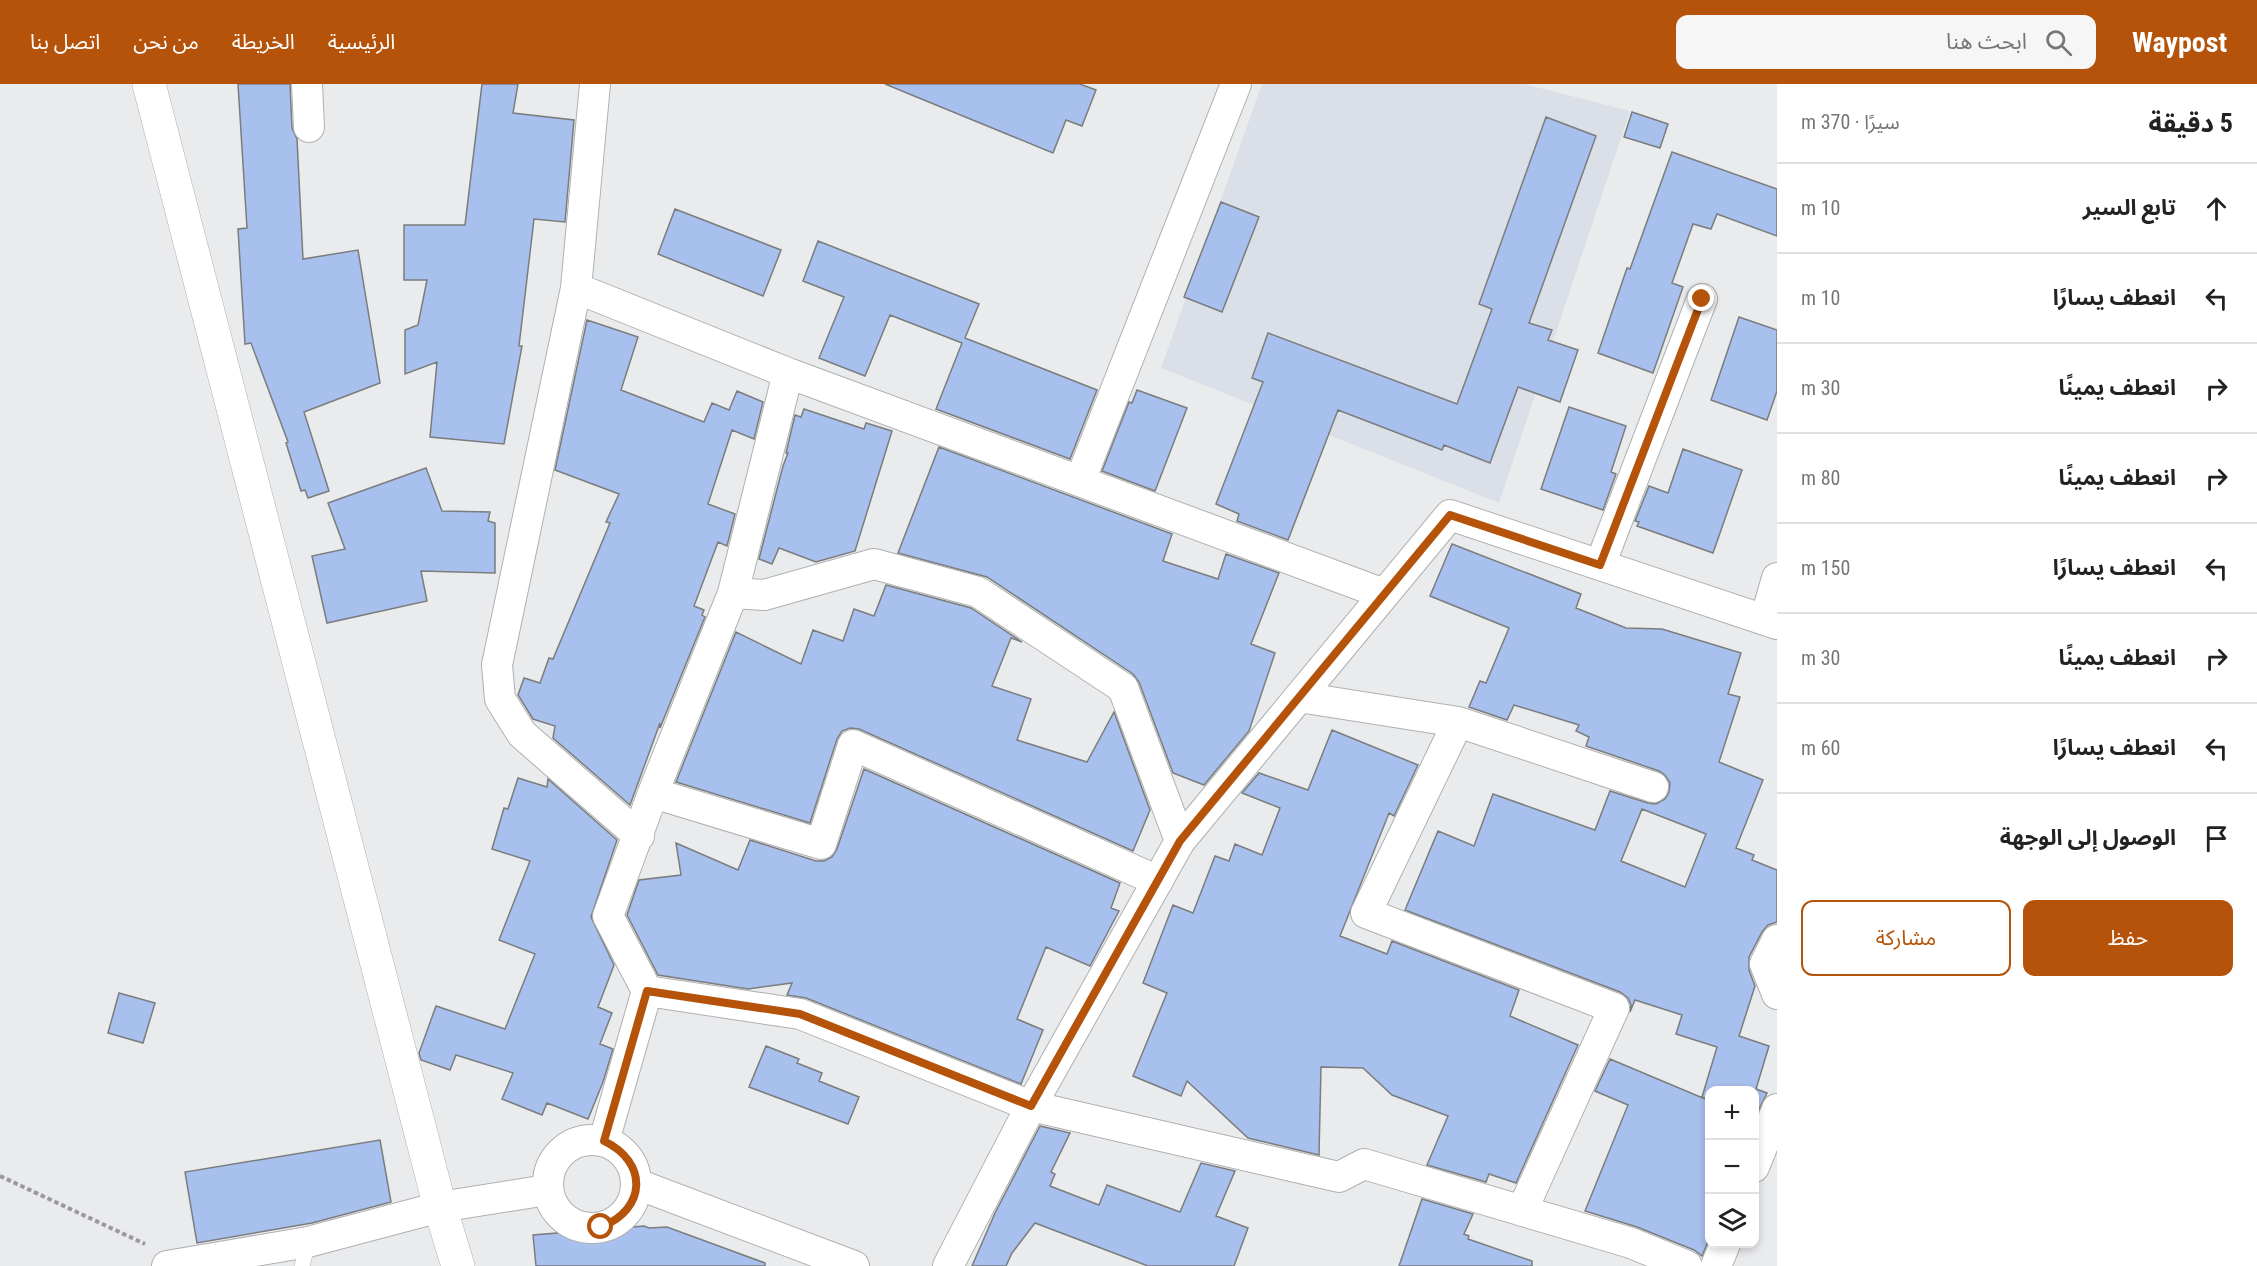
<!DOCTYPE html>
<html lang="ar">
<meta charset="utf-8">
<style>
:root{--surface:#fff;--page:#f6f6f6;--text:#222;--muted:#767676;--line:#e0e0e0;--accent:#b45309}
body{margin:0;font-family:"Roboto Condensed","Noto Sans Arabic",sans-serif;background:var(--page);color:var(--text);direction:rtl}
.controls{position:absolute;right:18px;bottom:18px;display:grid;overflow:hidden;border-radius:12px;box-shadow:0 3px 9px #0003}
.controls button{width:54px;height:54px;display:grid;place-items:center;padding:0;border:0;border-bottom:2px solid var(--line);background:var(--surface);color:var(--text);font:30px sans-serif}
.stop{position:absolute;width:18px;height:18px;margin:-14px;border:4px solid #b45309;border-radius:50%;background:#fff}
.stop.end{background:#b45309;border-color:#fff;box-shadow:0 2px 6px #0008}
.list{margin:0;padding:0;list-style:none}
h2{display:flex;justify-content:space-between;align-items:center;height:78px;margin:0;padding:0 24px;font-size:26px}
h2 small{font-size:20px;font-weight:400;color:var(--muted)}
.list li{display:grid;grid-template-columns:39px 1fr auto;gap:18px;align-items:center;box-sizing:border-box;height:90px;padding:0 24px;border-top:2px solid var(--line)}
.list b{display:block;font-size:22px;white-space:nowrap}
.list em{font-size:20px;font-style:normal;color:var(--muted)}
.actions{display:flex;gap:12px;padding:18px 24px}
.actions a{flex:1;padding:14px 0;border:2px solid var(--accent);border-radius:12px;text-align:center;font-size:21px;color:var(--accent)}
.actions .main{background:var(--accent);color:#fff}
.icon{flex:none;width:33px;height:33px;fill:none;stroke:currentColor;stroke-width:2;stroke-linecap:round;stroke-linejoin:round}
.map{position:relative;flex:none;width:1777px;height:1182px;overflow:hidden;direction:ltr}
header{display:flex;align-items:center;gap:36px;box-sizing:border-box;height:84px;padding:0 30px;background:var(--accent);color:#fff}
header strong{font-size:28px}
nav{display:flex;gap:33px;margin-inline-start:auto;font-size:21px}
.search{width:420px;height:54px;background:var(--page);display:flex;align-items:center;gap:15px;box-sizing:border-box;padding:0 21px;border-radius:12px;color:var(--muted);font-size:22px}
main{display:flex}
aside{flex:1;background:var(--surface)}
.map>svg:first-child{display:block}
.built{fill:#dbe0e8}
.building{fill:#a8c0ed;stroke:#7b7c7d;stroke-width:1.5;fill-rule:evenodd}
.lines{fill:none;stroke-linecap:round;stroke-linejoin:round}
.service-casing{stroke:#afb0b2;stroke-width:16}
.minor-casing{stroke:#afb0b2;stroke-width:32}
.secondary-casing{stroke:#afb0b2;stroke-width:34}
.path{stroke:#9a9a9c;stroke-width:4;stroke-dasharray:4.5 3;stroke-linecap:butt}
.service{stroke:#fff;stroke-width:15}
.minor{stroke:#fff;stroke-width:30}
.secondary{stroke:#fff;stroke-width:33}
.route{stroke:#b45309;stroke-width:8}
</style>
<header>
<strong>Waypost</strong>
<div class="search"><svg class="icon" aria-label="search" viewBox="0 0 24 24"><circle cx="10" cy="10" r="6"/><path d="M15 15l6 6"/></svg>ابحث هنا</div>
<nav><a>الرئيسية</a><a>الخريطة</a><a>من نحن</a><a>اتصل بنا</a></nav>
</header>
<main>
<aside>
<h2>5 دقيقة<small>سيرًا · 370 m</small></h2>
<ul class="list">
<li><svg class="icon" aria-label="ahead" viewBox="0 0 24 24"><path d="M12 20V5M6 11l6-6 6 6"/></svg><div><b>تابع السير</b></div><em>10 m</em></li>
<li><svg class="icon" aria-label="left" viewBox="0 0 24 24"><path d="M17 20v-9H6M10 6l-5 5 5 5"/></svg><div><b>انعطف يسارًا</b></div><em>10 m</em></li>
<li><svg class="icon" aria-label="right" viewBox="0 0 24 24"><path d="M7 20v-9h11M14 6l5 5-5 5"/></svg><div><b>انعطف يمينًا</b></div><em>30 m</em></li>
<li><svg class="icon" aria-label="right" viewBox="0 0 24 24"><path d="M7 20v-9h11M14 6l5 5-5 5"/></svg><div><b>انعطف يمينًا</b></div><em>80 m</em></li>
<li><svg class="icon" aria-label="left" viewBox="0 0 24 24"><path d="M17 20v-9H6M10 6l-5 5 5 5"/></svg><div><b>انعطف يسارًا</b></div><em>150 m</em></li>
<li><svg class="icon" aria-label="right" viewBox="0 0 24 24"><path d="M7 20v-9h11M14 6l5 5-5 5"/></svg><div><b>انعطف يمينًا</b></div><em>30 m</em></li>
<li><svg class="icon" aria-label="left" viewBox="0 0 24 24"><path d="M17 20v-9H6M10 6l-5 5 5 5"/></svg><div><b>انعطف يسارًا</b></div><em>60 m</em></li>
<li><svg class="icon" aria-label="arrive" viewBox="0 0 24 24"><path d="M6 21V4h12l-3 4 3 4H6"/></svg><div><b>الوصول إلى الوجهة</b></div></li>
</ul>
<div class="actions"><a class="main">حفظ</a><a>مشاركة</a></div>
</aside>
<div class="map">
<svg width="1777" height="1182" viewBox="0 0 1777 1182">
<rect width="100%" height="100%" fill="#eaebed"/>
<path class="built" d="M 1262,0 L 1524,0 L 1630,27 L 1499,419 L 1161,284 Z"/>
<path class="building" d="M 238,0 L 290,0 L 292,44 L 297,55 L 303,175 L 358,166 L 380,299 L 304,328 L 329,407 L 308,414 L 305,406 L 301,407 L 286,359 L 288,358 L 251,259 L 245,260 L 238,145 L 247,144 Z
M 482,0 L 518,0 L 513,29 L 574,36 L 565,138 L 534,135 L 519,262 L 522,262 L 504,360 L 430,353 L 437,278 L 405,290 L 405,246 L 418,241 L 427,196 L 404,196 L 404,141 L 465,141 Z
M 885,0 L 1080,0 L 1096,6 L 1082,42 L 1066,36 L 1053,69 Z
M 1632,28 L 1668,40 L 1660,64 L 1624,53 Z
M 1546,33 L 1596,52 L 1529,239 L 1552,246 L 1548,256 L 1578,266 L 1560,318 L 1518,303 L 1490,379 L 1444,361 L 1442,366 L 1338,326 L 1288,456 L 1237,437 L 1239,430 L 1216,420 L 1263,298 L 1252,294 L 1268,249 L 1457,320 L 1492,225 L 1479,220 Z
M 1672,68 L 1777,105 L 1777,152 L 1717,130 L 1711,145 L 1693,140 L 1672,199 L 1683,203 L 1653,289 L 1598,269 L 1627,184 L 1630,185 Z
M 1221,118 L 1259,133 L 1222,228 L 1184,213 Z
M 675,125 L 781,166 L 763,212 L 658,170 Z
M 818,157 L 979,220 L 965,254 L 1097,306 L 1070,375 L 936,325 L 962,259 L 890,231 L 865,292 L 819,274 L 844,213 L 803,197 Z
M 1739,233 L 1777,246 L 1777,307 L 1767,336 L 1711,316 Z
M 587,236 L 638,253 L 621,306 L 704,338 L 712,319 L 729,326 L 737,307 L 763,318 L 754,355 L 732,346 L 708,420 L 735,430 L 727,462 L 718,458 L 694,522 L 704,526 L 702,531 L 705,533 L 660,644 L 660,639 L 630,721 L 553,654 L 555,642 L 533,635 L 518,611 L 524,594 L 540,599 L 549,574 L 553,575 L 610,439 L 606,438 L 619,410 L 555,386 Z
M 1137,306 L 1187,324 L 1155,407 L 1102,387 L 1129,318 L 1132,319 Z
M 1569,323 L 1626,342 L 1611,388 L 1616,390 L 1603,426 L 1541,405 Z
M 804,325 L 864,345 L 866,339 L 892,347 L 855,467 L 816,478 L 779,464 L 772,480 L 759,475 L 783,382 L 788,369 L 786,369 L 795,331 L 801,333 Z
M 939,363 L 1172,450 L 1163,477 L 1218,495 L 1226,470 L 1279,489 L 1251,560 L 1275,569 L 1249,647 L 1204,701 L 1173,689 L 1139,598 L 1133,590 L 987,493 L 898,469 Z
M 1683,365 L 1742,386 L 1713,469 L 1637,442 L 1639,438 L 1635,437 L 1649,402 L 1668,409 Z
M 426,384 L 442,427 L 490,428 L 488,437 L 495,439 L 495,489 L 421,487 L 427,517 L 327,539 L 312,472 L 345,465 L 328,419 Z
M 1452,460 L 1581,510 L 1576,524 L 1626,544 L 1662,545 L 1741,569 L 1728,610 L 1740,613 L 1719,678 L 1763,696 L 1736,764 L 1754,771 L 1752,776 L 1777,786 L 1777,838 L 1768,841 L 1762,848 L 1749,873 L 1749,886 L 1755,902 L 1739,952 L 1769,962 L 1756,1005 L 1767,1009 L 1755,1034 L 1755,1006 L 1710,1006 L 1710,1016 L 1702,1013 L 1717,963 L 1676,950 L 1682,931 L 1635,916 L 1630,928 L 1631,921 L 1628,914 L 1620,908 L 1405,826 L 1438,747 L 1474,762 L 1493,710 L 1595,746 L 1610,707 L 1648,719 L 1656,720 L 1665,715 L 1669,708 L 1670,699 L 1665,691 L 1659,687 L 1586,662 L 1589,653 L 1576,647 L 1579,641 L 1514,621 L 1507,636 L 1469,623 L 1480,597 L 1486,599 L 1509,544 L 1430,512 ZM 1642,725 L 1706,750 L 1685,803 L 1621,777 Z
M 886,501 L 971,524 L 1022,558 L 1011,554 L 992,602 L 1031,615 L 1017,656 L 1087,678 L 1114,628 L 1150,726 L 1133,767 L 859,645 L 850,644 L 842,647 L 837,655 L 810,739 L 676,698 L 736,548 L 801,580 L 813,546 L 843,557 L 854,525 L 874,532 Z
M 1332,646 L 1418,681 L 1394,732 L 1389,729 L 1340,852 L 1387,870 L 1392,857 L 1519,906 L 1510,932 L 1578,961 L 1516,1099 L 1489,1090 L 1486,1098 L 1427,1081 L 1448,1032 L 1392,1011 L 1363,984 L 1321,983 L 1319,1071 L 1248,1054 L 1187,997 L 1181,1012 L 1133,992 L 1167,909 L 1143,899 L 1173,821 L 1193,829 L 1215,772 L 1229,777 L 1235,760 L 1262,771 L 1280,724 L 1242,709 L 1259,689 L 1308,706 Z
M 864,685 L 1120,799 L 1111,824 L 1119,827 L 1090,882 L 1046,863 L 1017,935 L 1043,946 L 1021,1000 L 806,914 L 787,911 L 792,899 L 748,905 L 658,891 L 627,831 L 639,796 L 681,791 L 676,759 L 738,786 L 750,756 L 816,777 L 824,777 L 832,773 L 837,765 Z
M 518,694 L 547,703 L 548,695 L 617,756 L 591,833 L 614,881 L 598,923 L 612,929 L 600,960 L 613,965 L 603,998 L 588,1035 L 547,1019 L 542,1031 L 502,1015 L 513,989 L 456,971 L 450,986 L 421,976 L 419,969 L 436,922 L 505,945 L 535,870 L 499,856 L 530,777 L 492,765 L 504,724 L 508,725 Z
M 119,909 L 155,919 L 143,959 L 108,949 Z
M 766,962 L 799,975 L 797,979 L 822,989 L 819,997 L 859,1013 L 848,1040 L 749,1003 Z
M 1610,975 L 1710,1017 L 1710,1153 L 1702,1172 L 1694,1166 L 1637,1143 L 1585,1127 L 1628,1021 L 1595,1007 Z
M 1040,1042 L 1070,1049 L 1051,1088 L 1055,1090 L 1050,1102 L 1099,1121 L 1107,1101 L 1180,1128 L 1201,1079 L 1235,1087 L 1216,1132 L 1248,1144 L 1234,1182 L 1148,1182 L 1035,1139 L 1012,1169 L 1006,1182 L 972,1182 L 995,1129 Z
M 380,1056 L 391,1118 L 312,1139 L 197,1159 L 185,1088 Z
M 1422,1115 L 1473,1130 L 1464,1150 L 1469,1152 L 1468,1155 L 1532,1177 L 1532,1182 L 1399,1182 Z
M 644,1142 L 649,1144 L 667,1143 L 765,1179 L 765,1182 L 536,1182 L 533,1151 Z"/>
<g class="lines">
<defs>
<path id="service" d="M 302,1182 L 308,1158"/>
<path id="minor" d="M 307,0 L 309,43
M 576,204 L 595,0
M 1080,397 L 1236,0
M 1600,481 L 1702,215
M 733,509 L 764,511 L 874,480 L 978,508 L 1123,604 L 1180,757
M 1765,536 L 1777,494
M 1299,613 L 1458,638 L 1653,703
M 1458,638 L 1366,829 L 1614,924 L 1522,1127
M 653,709 L 821,760 L 853,661 L 1158,797
M 639,752 L 522,650 L 500,615 L 497,581 L 576,204 L 788,289 L 1384,510
M 1777,856 L 1765,880 L 1777,910
M 647,907 L 608,832 L 653,709 L 733,509 L 788,289
M548 1100a44 44 0 1 1 88 0a44 44 0 1 1-88 0Z
M 604,1057 L 647,907 L 800,930 L 1031,1022 L 1339,1093 L 1364,1080 L 1631,1159 L 1687,1182
M 1754,1083 L 1777,1025
M 637,1100 L 854,1182
M 167,1182 L 308,1158 L 440,1123 L 547,1106
M 948,1182 L 1031,1022 L 1180,757 L 1450,431 L 1777,540
M 1716,1182 L 1725,1160"/>
<path id="secondary" d="M 149,0 L 440,1123 L 458,1182"/>
</defs>
<use href="#service" class="service-casing"/>
<use href="#minor" class="minor-casing"/>
<use href="#secondary" class="secondary-casing"/>
<path class="path" d="M 0,1092 L 145,1160"/>
<use href="#service" class="service"/>
<use href="#minor" class="minor"/>
<use href="#secondary" class="secondary"/>
</g>
<g class="lines">
<path class="route" d="M 601,1143 C 647,1125 648,1078 604,1057 L 647,907 L 800,930 L 1031,1022 L 1180,757 L 1450,431 L 1600,481 L 1702,215"/>
</g>
</svg>
<div class="controls">
<button>+</button>
<button>−</button>
<button><svg class="icon" aria-label="layers" viewBox="0 0 24 24"><path d="M12 4l9 5-9 5-9-5zM3 14l9 5 9-5"/></svg></button>
</div>
<div class="stop" style="left:601px;top:1143px"></div>
<div class="stop end" style="left:1702px;top:215px"></div>
</div>
</main>
